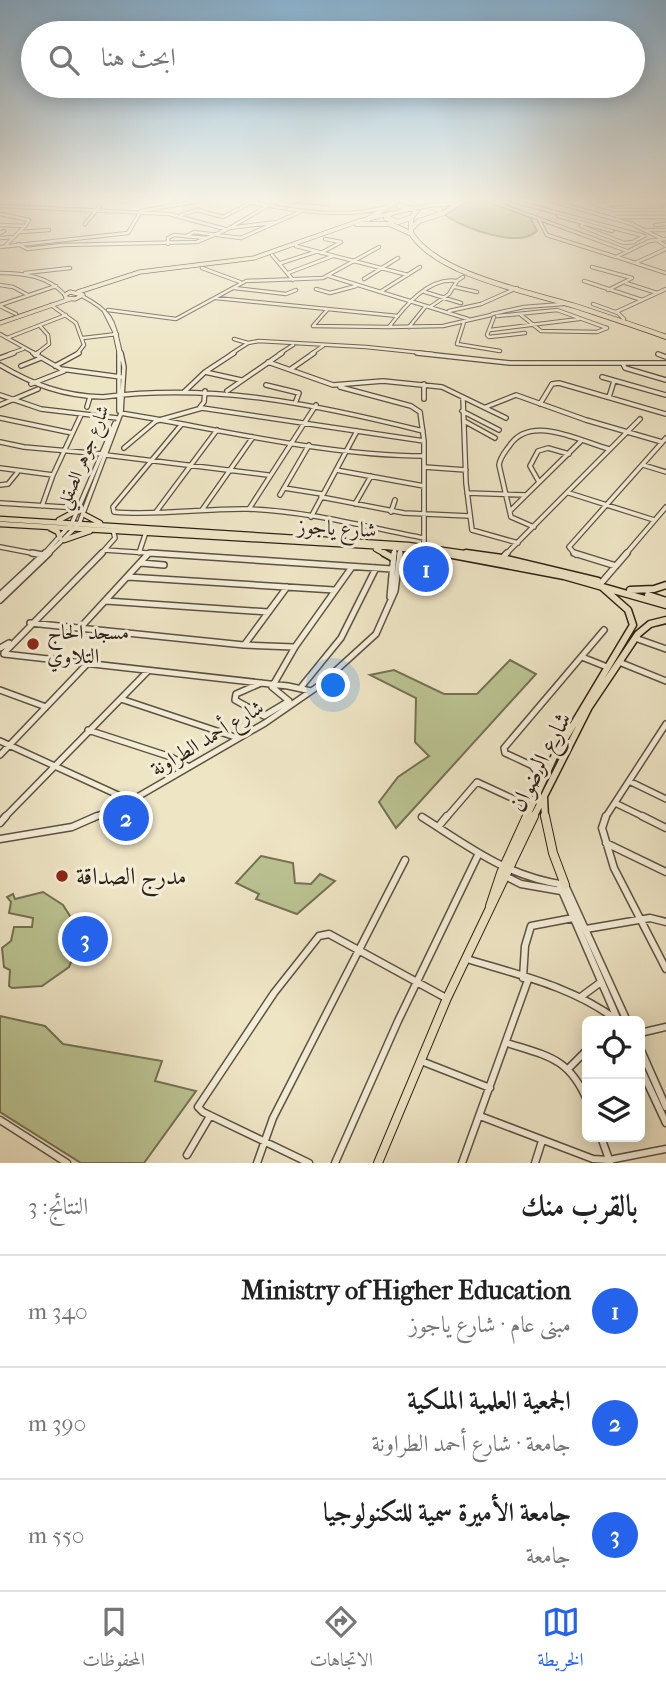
<!DOCTYPE html>
<html lang="ar">
<meta charset="utf-8">
<style>
:root{--surface:#fff;--page:#f6f6f6;--text:#222;--muted:#767676;--line:#e0e0e0;--accent:#2563eb}
body{margin:0;font-family:"IM FELL French Canon",Amiri,serif;background:var(--page);color:var(--text);direction:rtl}
.controls{position:absolute;right:21px;bottom:21px;display:grid;overflow:hidden;border-radius:10px;box-shadow:0 4px 18px #0003}
.controls button{width:63px;height:63px;display:grid;place-items:center;padding:0;border:0;border-bottom:2px solid var(--line);background:var(--surface);color:var(--text);font:35px sans-serif}
.you{position:absolute;left:334px;top:686px;width:24px;height:24px;margin:-18px;border:5px solid #fff;border-radius:50%;background:#1a73e8;box-shadow:0 0 0 10px #1a73e833}
.badge{display:grid;place-items:center;width:46px;height:46px;border-radius:50%;background:var(--accent);color:#fff;font-size:23px;font-weight:700}
.pin{position:absolute;translate:-50% -50%;border:4px solid #fff;box-shadow:0 2px 7px #0006}
.list{margin:0;padding:0;list-style:none}
h2{display:flex;justify-content:space-between;align-items:center;height:91px;margin:0;padding:0 28px;font-size:30px}
h2 small{font-size:23px;font-weight:400;color:var(--muted)}
.list li{display:grid;grid-template-columns:46px 1fr auto;gap:21px;align-items:center;box-sizing:border-box;height:112px;padding:0 28px;border-top:2px solid var(--line)}
.list b{display:block;font-size:26px;white-space:nowrap}
.list p{margin:0;font-size:23px;white-space:nowrap;color:var(--muted)}
.list em{font-size:23px;font-style:normal;color:var(--muted)}
.icon{flex:none;width:38px;height:38px;fill:none;stroke:currentColor;stroke-width:2;stroke-linecap:round;stroke-linejoin:round}
.map{position:relative;flex:none;width:666px;height:1163px;overflow:hidden;direction:ltr}
.search{position:absolute;background:var(--surface);box-shadow:0 4px 18px #0003;left:21px;right:21px;top:21px;height:77px;display:flex;align-items:center;gap:18px;box-sizing:border-box;padding:0 24px;border-radius:38px;color:var(--muted);font-size:26px}
.sheet{height:427px;background:var(--surface)}
nav{display:flex;justify-content:space-around;align-items:center;box-sizing:border-box;height:98px;border-top:2px solid var(--line);background:var(--surface);font-size:19px;color:var(--muted)}
nav a{display:grid;justify-items:center;gap:4px}
nav .on{color:var(--accent)}
.map>svg:first-child{display:block}
.green{fill:#bbc392;stroke:#747254;stroke-width:2}
.lines{fill:none;stroke-linecap:round;stroke-linejoin:round}
.minor-far3-casing{stroke:#5d5242;stroke-width:4.5}
.minor-far2-casing{stroke:#5d5242;stroke-width:6}
.minor-far1-casing{stroke:#5d5242;stroke-width:8}
.minor-casing{stroke:#5d5242;stroke-width:9}
.major-far3-casing{stroke:#2d2117;stroke-width:5}
.major-far2-casing{stroke:#2d2117;stroke-width:7}
.major-far1-casing{stroke:#2d2117;stroke-width:9}
.major-casing{stroke:#2d2117;stroke-width:10}
.highway-casing{stroke:#2d2117;stroke-width:6}
.minor-far3{stroke:#f4eed9;stroke-width:2.5}
.minor-far2{stroke:#f4eed9;stroke-width:3.5}
.minor-far1{stroke:#f4eed9;stroke-width:5}
.minor{stroke:#f4eed9;stroke-width:6}
.major-far3{stroke:#eee5c5;stroke-width:3.5}
.major-far2{stroke:#eee5c5;stroke-width:4.5}
.major-far1{stroke:#eee5c5;stroke-width:6}
.major{stroke:#eee5c5;stroke-width:8}
.highway{stroke:#eee5c5;stroke-width:4.5}
.major-bridge-casing{stroke:#2d2117;stroke-width:5;stroke-linecap:butt}
.major-bridge{stroke:#eee5c5;stroke-width:3.5}
.poi-dot{fill:#8f2418;stroke:#f4eed9;stroke-width:2.5}
.labels{text-anchor:middle;stroke-width:6;stroke-linejoin:round;paint-order:stroke}
.far-street-label{font-size:18px;fill:#2d2117;stroke:#f4eed9}
.street-label{font-size:21px;fill:#2d2117;stroke:#f4eed9}
.poi-label{font-size:21px;fill:#2d2117;stroke:#f4eed9;text-anchor:start}
.near-street-label{font-size:24px;fill:#2d2117;stroke:#f4eed9}
.near-poi-label{font-size:24px;fill:#2d2117;stroke:#f4eed9;text-anchor:start}
</style>
<div class="map">
<svg width="666" height="1163" viewBox="0 0 666 1163">
<rect width="100%" height="100%" fill="#eee5c5"/>
<filter id="stains"><feTurbulence type="fractalNoise" baseFrequency=".00286" numOctaves="4"/><feColorMatrix values="0 0 0 0 .2 0 0 0 0 .09 0 0 0 0 .02 0 0 0 .5 -.17"/></filter>
<radialGradient id="worn" r=".72"><stop offset=".6" stop-color="#630" stop-opacity="0"/><stop offset="1" stop-color="#630" stop-opacity=".3"/></radialGradient>
<path class="green" d="M 487,201 L 530,217 L 537,231 C 519,249 463,228 445,215 C 455,201 470,201 487,201 Z
M 510,660 L 536,674 L 396,828 L 379,802 L 398,777 L 429,756 L 415,742 L 416,698 L 370,675 L 394,670 L 444,694 L 477,694 Z
M 261,856 L 293,863 L 295,883 L 311,884 L 320,874 L 335,881 L 297,914 L 256,899 L 259,894 L 236,883 Z
M 43,892 L 63,905 L 75,924 L 72,934 L 75,952 L 69,967 L 42,986 L 12,988 L 9,986 L 10,970 L 4,967 L 2,948 L 11,941 L 14,927 L 32,927 L 33,918 L 9,913 L 11,902 L 7,897 L 13,894 L 15,899 Z
M 0,1016 L 45,1026 L 63,1044 L 162,1061 L 155,1081 L 196,1091 L 144,1163 L 81,1163 L 0,1112 Z"/>
<g class="lines">
<defs>
<path id="minor-far3" d="M 113,201 L 136,201
M 239,201 C 287,208 335,220 383,208
M 297,201 L 329,204
M 491,201 L 627,251
M 513,201 L 644,236 L 633,242
M 552,201 L 632,224 L 662,239
M 586,201 L 614,210 L 666,210
M 659,201 L 666,209
M 602,205 L 629,203
M 0,206 L 169,214 L 225,229
M 0,214 L 29,220 L 25,226
M 181,215 L 197,210 L 223,217 L 248,204
M 558,216 L 612,231
M 617,217 L 666,217
M 539,220 L 547,235 L 616,257 L 649,241 L 666,239
M 85,224 L 104,201
M 583,224 L 581,226 L 624,243 L 634,242
M 0,225 L 25,226 L 6,245
M 655,225 L 666,224
M 229,228 L 277,222 L 302,211
M 648,230 L 666,230
M 20,232 L 49,230
M 0,233 L 4,231
M 186,236 L 194,232 L 241,238 L 277,222
M 0,238 L 14,237
M 657,240 L 666,246
M 18,244 L 27,249 L 63,245 L 197,242 L 226,230 L 276,201
M 168,244 L 168,238 L 174,235 L 206,238
M 296,246 L 408,275
M 0,247 L 128,233 L 141,211 L 199,201
M 321,253 L 341,242 L 325,239
M 272,255 L 293,280
M 617,257 L 666,273
M 281,263 L 315,252
M 635,263 L 666,249
M 592,267 L 632,278 L 608,290
M 202,268 L 240,282
M 0,273 C 24,273 48,276 65,295
M 25,273 L 70,268
M 288,273 L 333,256
M 329,276 L 468,319
M 364,279 L 398,258
M 246,281 L 323,278 L 379,247
M 457,281 L 463,277
M 584,281 L 642,300
M 626,283 L 657,293
M 0,285 L 13,287 L 28,295
M 455,287 L 477,292
M 234,288 L 286,294 L 296,290
M 316,289 L 330,293 L 356,286
M 380,292 L 420,267
M 425,292 L 461,303
M 82,296 C 114,313 113,320 121,354
M 216,298 L 398,316
M 593,304 L 618,313 L 624,319
M 0,305 L 56,286
M 51,305 L 76,323 L 84,345 L 77,354
M 0,306 L 16,314
M 430,307 L 449,294 L 457,281 C 429,276 404,307 389,327 L 443,326 L 491,315
M 108,310 L 176,319 L 244,282
M 327,310 L 313,326 L 389,327
M 104,311 L 114,331 L 119,354
M 449,311 L 481,304 L 517,288
M 616,312 L 666,289
M 492,314 L 524,307 L 563,304
M 521,315 L 541,331 L 597,332 L 607,328
M 497,316 L 557,310 L 607,328
M 494,317 L 487,335 L 489,337 L 525,333
M 464,322 L 457,344 L 500,351
M 409,327 L 426,306
M 490,330 L 579,319
M 0,334 L 36,354
M 7,338 L 66,315
M 83,338 L 117,334
M 234,339 L 248,343 L 259,341 L 366,347 L 433,354
M 9,354 L 23,349
M 36,354 L 49,344 L 48,335 L 40,326
M 231,354 L 248,343
M 279,354 L 293,345
M 311,354 L 323,346"/>
<path id="minor-far2" d="M 33,353 L 61,369 L 121,377
M 119,353 L 119,411
M 417,353 L 510,363 L 666,363
M 658,354 L 666,357
M 35,355 L 38,353
M 0,358 L 14,353
M 268,362 L 333,385 L 383,381 L 442,387 L 506,418
M 623,364 L 625,368 L 666,380
M 0,365 C 34,385 63,396 103,397
M 21,366 L 41,358
M 55,366 L 79,353
M 291,369 L 314,353
M 205,372 L 241,380
M 602,377 L 666,395
M 31,384 L 64,371
M 424,384 L 424,399
M 266,385 L 299,393 L 296,401
M 340,387 L 411,406 L 420,412 L 424,441 L 424,546
M 227,391 L 282,353
M 184,392 L 205,372 L 234,353
M 0,395 L 41,409 L 117,418
M 103,397 C 216,383 314,404 423,431
M 609,397 L 614,381
M 463,398 L 466,483 L 472,530 L 518,543
M 540,404 L 552,384 L 559,383 L 666,414
M 0,405 L 38,389
M 87,407 L 90,397
M 200,407 L 204,402 L 205,391
M 486,407 L 516,395 L 586,420 L 662,442
M 462,411 L 499,430
M 121,413 C 218,429 327,456 424,456
M 0,418 L 72,433
M 464,421 L 495,438
M 181,425 L 113,507 L 114,512 C 159,516 204,508 249,509 C 307,511 367,527 424,538
M 0,442 L 24,447 L 102,454
M 124,448 L 156,421 L 202,408 L 424,441
M 106,455 L 268,475
M 643,465 L 666,472
M 424,467 L 466,470
M 0,468 L 53,475
M 336,470 L 424,486
M 539,482 L 530,466 L 538,451 L 548,448 L 569,454
M 0,485 L 8,484 L 17,473
M 284,488 L 322,494
M 467,493 L 526,495
M 569,493 L 654,520
M 280,495 L 309,445
M 321,497 L 404,513 L 469,516
M 0,503 L 79,508
M 355,504 L 371,476
M 42,506 L 53,475 L 81,415
M 249,509 L 316,405
M 202,510 L 253,437
M 510,511 L 581,441
M 156,512 L 217,430
M 391,512 L 395,500
M 311,517 L 357,431
M 534,527 L 511,517 L 499,465 C 500,457 505,452 510,445 C 531,414 580,441 609,449
M 0,547 L 42,555
M 105,550 L 177,555
M 139,553 L 146,532
M 43,555 L 72,523 L 115,423
M 47,555 L 79,524 L 121,413 L 124,367 L 121,353
M 100,555 L 115,538 L 113,530
M 394,555 L 395,547
M 400,555 L 401,545
M 505,555 L 640,419
M 576,555 L 569,547 L 666,438
M 625,555 L 666,507"/>
<path id="minor-far1" d="M 32,553 L 43,555
M 150,553 L 392,569
M 574,553 L 616,566
M 502,558 L 507,553
M 141,563 L 164,565
M 128,577 L 334,590
M 602,582 L 627,553
M 0,595 L 45,553
M 390,597 L 394,553
M 0,600 L 49,553
M 106,601 L 268,612
M 30,623 L 244,645 L 294,647
M 80,628 L 148,554
M 635,638 L 666,649
M 245,644 L 287,587
M 0,648 L 9,643
M 4,653 L 102,553
M 4,654 L 288,686 L 311,691
M 582,657 L 607,667
M 619,662 L 666,681
M 261,683 L 236,694 L 235,700 L 264,716 L 289,701 L 272,687 L 295,647 L 352,567
M 302,686 L 341,638 L 376,568
M 0,690 L 46,707
M 121,699 L 238,738
M 88,730 L 171,757 L 189,767
M 0,741 L 118,795 L 127,803
M 0,755 L 87,664
M 533,767 L 543,780
M 549,768 L 533,766 L 505,753 L 504,748 L 604,630
M 631,782 L 666,799
M 615,803 L 646,818
M 4,818 L 147,672
M 93,818 L 127,803 L 265,723 L 320,685 L 376,634 L 395,591 L 400,553
M 446,818 L 477,782 L 531,807
M 605,818 L 666,724"/>
<path id="minor" d="M 606,816 L 602,828 L 614,868 L 666,969
M 642,816 L 666,828
M 422,817 C 471,848 506,876 565,885 L 627,1021
M 0,823 L 6,816
M 438,827 L 447,816
M 0,839 L 72,827 L 97,816
M 606,843 L 666,872
M 505,876 L 521,884 L 561,891
M 559,884 L 617,1018
M 586,929 L 650,918 L 666,922
M 467,959 C 519,975 574,987 618,1021
M 523,978 L 525,946 L 531,926 L 573,918
M 582,996 L 601,982
M 640,1033 L 666,1027
M 507,1043 C 548,1056 569,1058 587,1100
M 640,1048 L 666,1107
M 421,1061 L 490,1088
M 570,1067 L 587,1050
M 640,1067 L 666,1123
M 480,1116 L 593,1159 L 609,1160 L 666,1149
M 0,1120 L 67,1163
M 601,1137 L 610,1162
M 187,1155 L 210,1116
M 257,1163 L 273,1118 L 405,860
M 309,1163 L 203,1112 L 198,1107 L 274,993 L 319,936 L 329,934 L 446,998
M 335,1163 L 398,1021 L 478,855
M 462,1163 L 528,980
M 535,1163 L 542,1141"/>
<path id="major-far3" d="M 432,206 L 460,202
M 70,292 L 83,295 L 75,299 L 66,298 L 65,295 Z
M 78,292 L 140,272 L 254,258 L 359,221 L 410,209
M 0,323 L 70,299"/>
<path id="major-far2" d="M 83,514 L 100,523
M 0,519 L 408,545 L 478,555
M 59,520 L 78,510
M 0,524 L 388,547 L 455,555
M 50,528 L 58,532 L 60,538
M 64,540 L 90,531
M 376,549 L 387,555"/>
<path id="major-far1" d="M 384,553 L 393,558
M 442,553 L 564,576 L 666,605
M 466,553 L 502,558 L 598,581
M 630,590 L 654,589 L 666,585
M 648,595 L 666,601
M 544,797 L 545,818
M 526,818 L 554,757 L 633,625 L 628,610 L 602,587
M 533,818 L 589,707 L 638,634 L 650,624 L 666,620"/>
<path id="major" d="M 545,816 L 553,853 L 565,885
M 490,906 L 501,873 L 527,816
M 378,1163 L 447,998 L 534,816"/>
<path id="highway" d="M 424,201 L 411,218 L 411,233 C 437,275 529,292 575,306 C 605,316 636,326 666,337
M 399,206 L 412,209
M 430,207 L 440,210
M 390,214 L 386,218 L 398,222 L 410,218
M 368,219 L 397,201
M 357,224 L 390,224 L 410,233
M 413,227 L 419,221 L 444,213 L 462,201"/>
</defs>
<use href="#minor-far3" class="minor-far3-casing"/>
<use href="#minor-far2" class="minor-far2-casing"/>
<use href="#minor-far1" class="minor-far1-casing"/>
<use href="#minor" class="minor-casing"/>
<use href="#major-far3" class="major-far3-casing"/>
<use href="#major-far2" class="major-far2-casing"/>
<use href="#major-far1" class="major-far1-casing"/>
<use href="#major" class="major-casing"/>
<use href="#highway" class="highway-casing"/>
<use href="#minor-far3" class="minor-far3"/>
<use href="#minor-far2" class="minor-far2"/>
<use href="#minor-far1" class="minor-far1"/>
<use href="#minor" class="minor"/>
<use href="#major-far3" class="major-far3"/>
<use href="#major-far2" class="major-far2"/>
<use href="#major-far1" class="major-far1"/>
<use href="#major" class="major"/>
<use href="#highway" class="highway"/>
<defs>
<path id="major-bridge" d="M 416,208 L 437,204"/>
</defs>
<use href="#major-bridge" class="major-bridge-casing"/>
<use href="#major-bridge" class="major-bridge"/>
</g>
<linearGradient id="sky" x2="0" y2="1"><stop stop-color="#8ab7d8"/><stop offset="0.55" stop-color="#f7f3e5"/><stop offset="1" stop-color="#f7f3e5" stop-opacity="0"/></linearGradient>
<rect width="666" height="364" fill="url(#sky)"/>
<g class="poi-dot">
<circle cx="33" cy="644" r="7"/>
<circle cx="62" cy="876" r="7"/>
</g>
<g class="labels">
<g class="far-street-label">
<text transform="translate(83 457) rotate(-68)" y="6">شارع جوهر الصقلي</text>
</g>
<g class="street-label">
<text transform="translate(337 528) rotate(3)" y="7">شارع ياجوز</text>
<text transform="translate(207 738) rotate(-31)" y="7">شارع أحمد الطراونة</text>
</g>
<g class="poi-label">
<text x="47" y="639">مسجد الحاج<tspan x="47" dy="24">التلاوي</tspan></text>
</g>
<g class="near-street-label">
<text transform="translate(540 762) rotate(-63)" y="8">شارع الرضوان</text>
</g>
<g class="near-poi-label">
<text x="76" y="884">مدرج الصداقة</text>
</g>
</g>
<rect width="100%" height="100%" filter="url(#stains)"/>
<rect width="100%" height="100%" fill="url(#worn)"/>
</svg>
<div class="controls">
<button><svg class="icon" aria-label="locate" viewBox="0 0 24 24"><circle cx="12" cy="12" r="6"/><path d="M12 2v4M12 18v4M2 12h4M18 12h4"/></svg></button>
<button><svg class="icon" aria-label="layers" viewBox="0 0 24 24"><path d="M12 4l9 5-9 5-9-5zM3 14l9 5 9-5"/></svg></button>
</div>
<div class="you"></div>
<div class="pin badge" style="left:426px;top:569px">1</div>
<div class="pin badge" style="left:126px;top:818px">2</div>
<div class="pin badge" style="left:85px;top:939px">3</div>
<div class="search"><svg class="icon" aria-label="search" viewBox="0 0 24 24"><circle cx="10" cy="10" r="6"/><path d="M15 15l6 6"/></svg>ابحث هنا</div>
</div>
<section class="sheet">
<h2>بالقرب منك<small>النتائج: 3</small></h2>
<ul class="list">
<li><span class="badge">1</span><div><b>Ministry of Higher Education</b><p>مبنى عام · شارع ياجوز</p></div><em>340 m</em></li>
<li><span class="badge">2</span><div><b>الجمعية العلمية الملكية</b><p>جامعة · شارع أحمد الطراونة</p></div><em>390 m</em></li>
<li><span class="badge">3</span><div><b>جامعة الأميرة سمية للتكنولوجيا</b><p>جامعة</p></div><em>550 m</em></li>
</ul>
</section>
<nav>
<a class="on"><svg class="icon" aria-label="map" viewBox="0 0 24 24"><path d="M3 6l6-2 6 2 6-2v14l-6 2-6-2-6 2zM9 4v14M15 6v14"/></svg>الخريطة</a>
<a><svg class="icon" aria-label="directions" viewBox="0 0 24 24"><path d="M12 3l9 9-9 9-9-9zM9 14v-3h6M13 9l2 2-2 2"/></svg>الاتجاهات</a>
<a><svg class="icon" aria-label="saved" viewBox="0 0 24 24"><path d="M7 4h10v16l-5-4-5 4z"/></svg>المحفوظات</a>
</nav>
